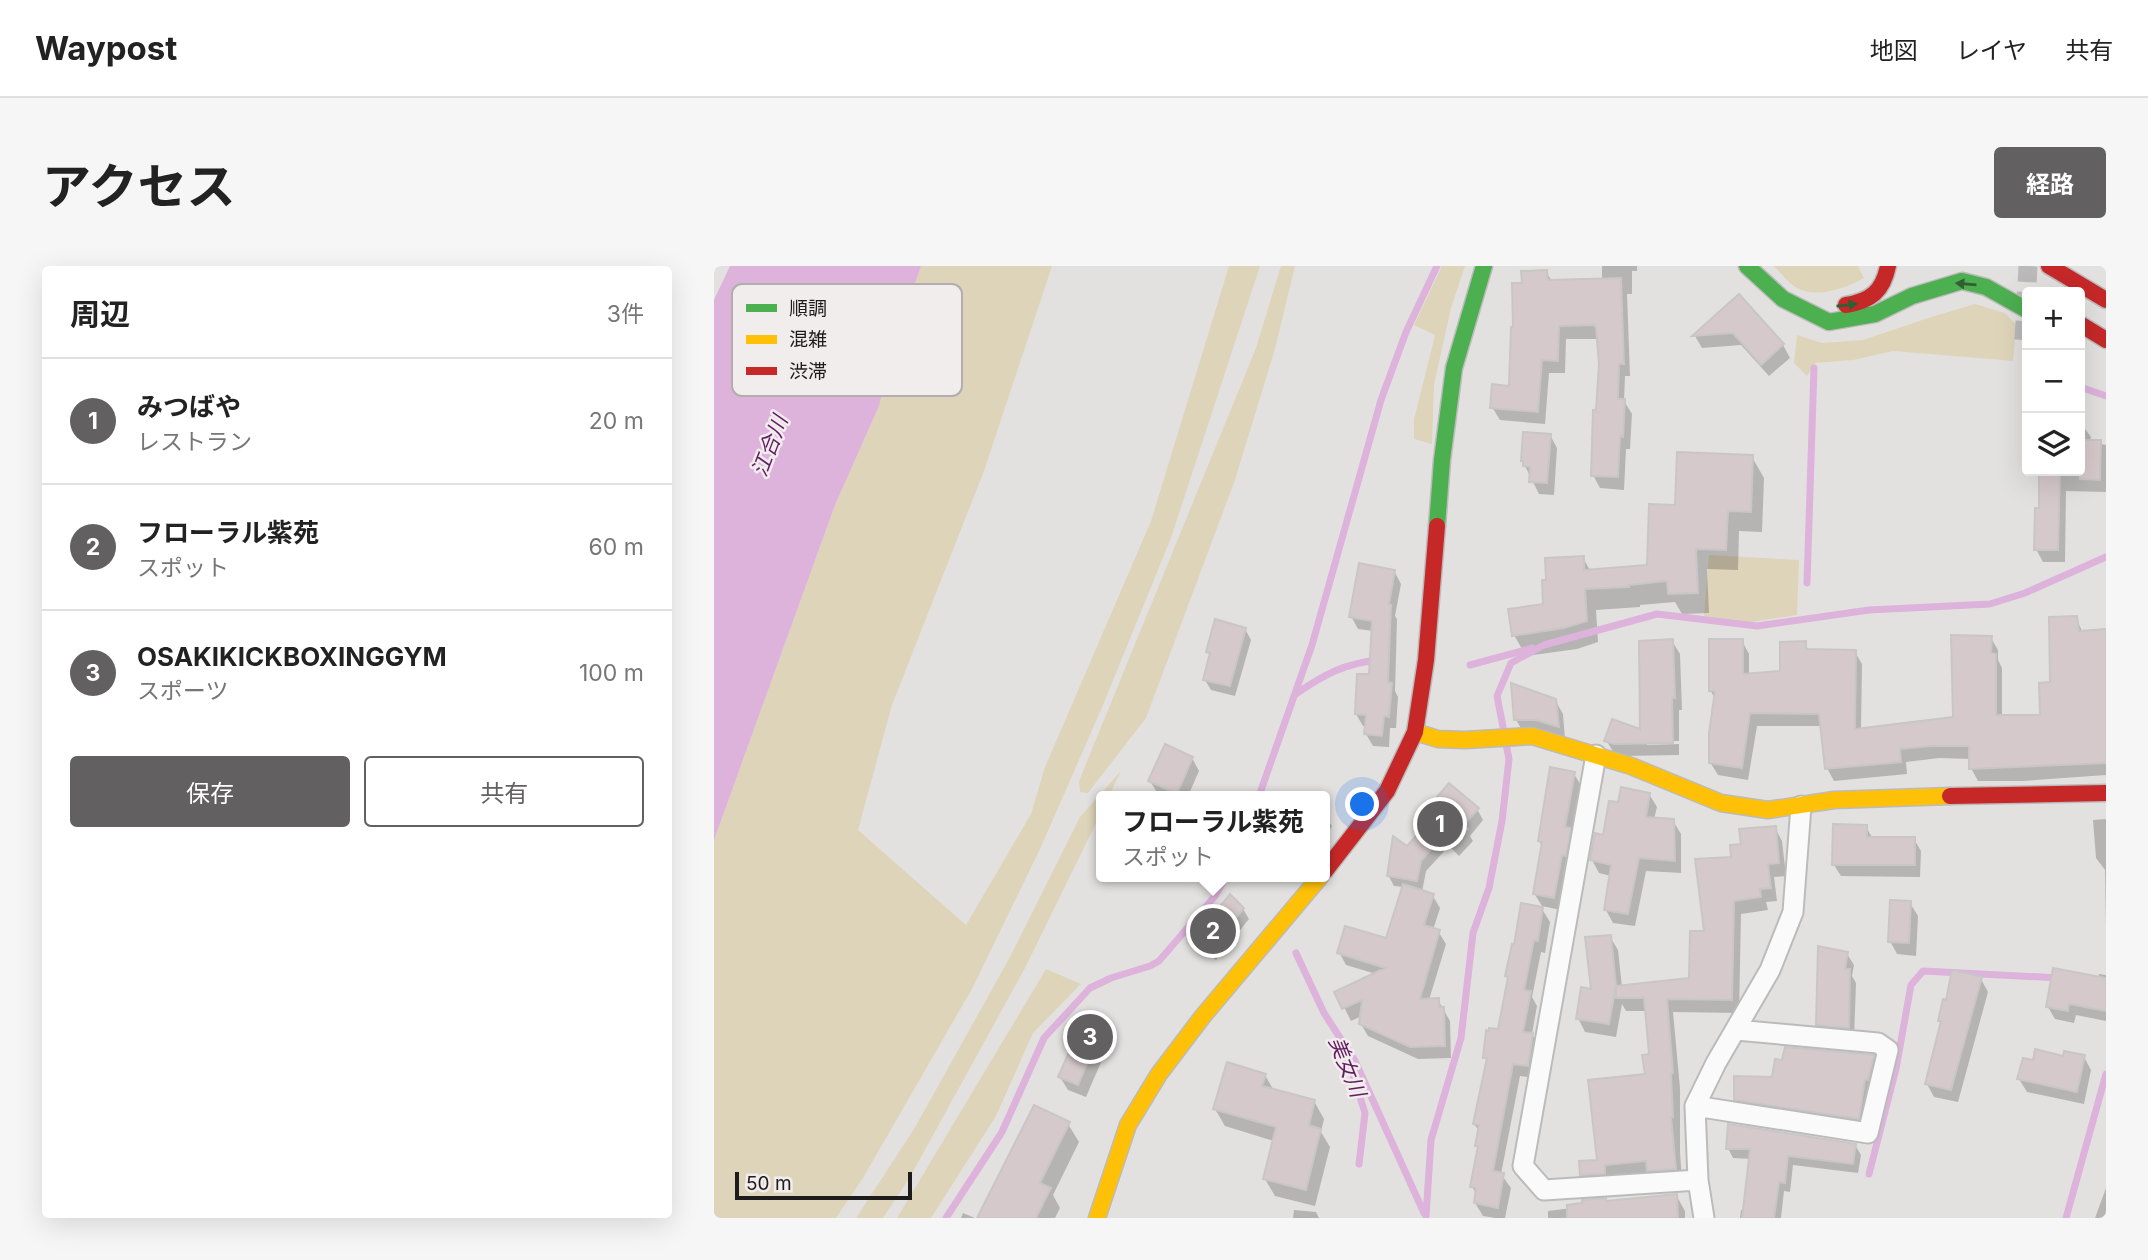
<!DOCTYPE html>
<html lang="ja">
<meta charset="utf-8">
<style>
:root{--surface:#fff;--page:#f6f6f6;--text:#222;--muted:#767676;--line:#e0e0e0;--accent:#626060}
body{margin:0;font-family:Inter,"Noto Sans JP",sans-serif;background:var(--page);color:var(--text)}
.controls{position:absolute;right:21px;top:21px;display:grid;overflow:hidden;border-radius:7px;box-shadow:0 7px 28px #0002}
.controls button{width:63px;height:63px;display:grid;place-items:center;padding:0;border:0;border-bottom:2px solid var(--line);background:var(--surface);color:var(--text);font:35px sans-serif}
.scale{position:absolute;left:21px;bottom:18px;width:177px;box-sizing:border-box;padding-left:7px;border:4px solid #1d1b1b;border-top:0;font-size:19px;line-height:24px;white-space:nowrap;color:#1d1b1b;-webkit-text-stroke:5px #f1edec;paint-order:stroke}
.you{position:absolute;left:649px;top:539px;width:24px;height:24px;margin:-18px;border:5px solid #fff;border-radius:50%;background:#1a73e8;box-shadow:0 0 0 10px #1a73e833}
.badge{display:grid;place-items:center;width:46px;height:46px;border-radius:50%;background:var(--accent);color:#fff;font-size:23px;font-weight:700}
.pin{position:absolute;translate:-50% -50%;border:4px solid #fff;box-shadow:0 2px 7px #0006}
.popup{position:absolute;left:382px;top:525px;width:234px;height:91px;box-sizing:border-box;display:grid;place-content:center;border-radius:7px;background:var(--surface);filter:drop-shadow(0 2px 5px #0005);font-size:23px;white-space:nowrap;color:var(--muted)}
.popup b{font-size:26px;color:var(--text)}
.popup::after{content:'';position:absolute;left:50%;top:100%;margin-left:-14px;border:14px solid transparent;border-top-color:var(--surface)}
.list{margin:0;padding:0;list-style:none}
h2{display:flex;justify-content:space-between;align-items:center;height:91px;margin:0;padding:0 28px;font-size:30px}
h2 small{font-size:23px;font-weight:400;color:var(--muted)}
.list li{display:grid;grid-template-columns:46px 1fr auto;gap:21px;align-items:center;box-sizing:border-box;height:126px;padding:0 28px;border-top:2px solid var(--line)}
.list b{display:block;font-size:26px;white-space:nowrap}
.list p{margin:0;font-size:23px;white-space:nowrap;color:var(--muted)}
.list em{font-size:23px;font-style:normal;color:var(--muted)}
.actions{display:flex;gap:14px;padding:21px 28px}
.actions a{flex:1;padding:16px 0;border:2px solid var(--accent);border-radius:7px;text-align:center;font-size:24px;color:var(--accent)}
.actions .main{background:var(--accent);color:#fff}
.icon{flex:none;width:38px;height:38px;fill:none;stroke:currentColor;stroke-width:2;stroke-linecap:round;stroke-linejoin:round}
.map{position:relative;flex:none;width:1392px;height:952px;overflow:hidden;border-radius:7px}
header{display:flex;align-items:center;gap:42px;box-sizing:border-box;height:98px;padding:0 35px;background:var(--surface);border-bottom:2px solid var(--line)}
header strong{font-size:33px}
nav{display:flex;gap:38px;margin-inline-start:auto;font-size:24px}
.intro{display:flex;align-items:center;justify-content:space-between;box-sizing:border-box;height:168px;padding:0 42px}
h1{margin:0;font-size:49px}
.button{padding:18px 32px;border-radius:7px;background:var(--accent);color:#fff;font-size:24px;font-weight:700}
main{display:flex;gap:42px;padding:0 42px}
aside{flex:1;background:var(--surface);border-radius:7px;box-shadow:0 7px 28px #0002}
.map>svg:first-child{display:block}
.green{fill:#ded4ba}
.water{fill:#ddb2db}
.shadow{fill:#0003}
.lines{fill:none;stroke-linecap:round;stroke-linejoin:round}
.stream{stroke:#ddb2db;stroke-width:7}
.building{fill:#d6c9cc;stroke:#c8c6c6;stroke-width:2}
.street-tunnel{stroke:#bbb9b9;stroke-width:19;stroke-dasharray:19 10;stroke-linecap:butt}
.street-casing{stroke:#bcbbbb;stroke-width:23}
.fast-casing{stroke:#bcbbbb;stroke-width:19}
.slow-casing{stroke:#bcbbbb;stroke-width:19}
.jam-casing{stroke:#bcbbbb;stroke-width:19}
.street{stroke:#fbfafa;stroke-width:19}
.fast{stroke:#4caf50;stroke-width:16}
.slow{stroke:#ffc107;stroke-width:16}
.jam{stroke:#c62828;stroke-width:16}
.oneway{fill:#325e33}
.labels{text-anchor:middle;stroke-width:5;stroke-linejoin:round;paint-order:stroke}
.water-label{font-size:21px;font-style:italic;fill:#631c64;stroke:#f1edec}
.key{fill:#f1edec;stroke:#b1aead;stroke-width:2}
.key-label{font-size:19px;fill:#1d1b1b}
</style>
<header>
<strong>Waypost</strong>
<nav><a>地図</a><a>レイヤ</a><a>共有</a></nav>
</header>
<div class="intro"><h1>アクセス</h1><a class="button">経路</a></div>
<main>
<aside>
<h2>周辺<small>3件</small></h2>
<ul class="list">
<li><span class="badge">1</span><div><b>みつばや</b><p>レストラン</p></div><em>20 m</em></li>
<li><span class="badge">2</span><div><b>フローラル紫苑</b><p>スポット</p></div><em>60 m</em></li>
<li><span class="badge">3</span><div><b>OSAKIKICKBOXINGGYM</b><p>スポーツ</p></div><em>100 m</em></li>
</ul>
<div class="actions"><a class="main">保存</a><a>共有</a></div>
</aside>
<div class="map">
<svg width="1392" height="952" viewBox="0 0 1392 952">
<rect width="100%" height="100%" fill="#e3e1e0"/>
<path class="green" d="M 207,0 L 338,0 L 270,205 L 178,439 L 144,564 L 252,659 L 317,548 L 331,501 L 437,255 L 515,0 L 546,0 L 457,272 L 389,439 L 327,581 L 259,721 L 149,912 L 122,952 L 0,952 L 0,574 L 121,239 L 165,140 L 184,67 Z
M 567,0 L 581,0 L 561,83 L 521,214 L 432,452 L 374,527 L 366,526 L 365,515 L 542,82 Z
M 728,0 L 751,0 L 737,42 L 720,119 L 718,178 L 700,173 L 700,153 L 721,69 L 700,59 Z
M 1060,0 L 1144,0 L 1150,12 C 1133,22 1104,32 1085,23 C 1076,19 1067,7 1060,0 Z
M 1261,38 L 1291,47 L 1305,62 L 1301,73 L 1299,95 L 1179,85 L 1139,94 L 1101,97 L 1093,110 L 1080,97 L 1083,69 L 1108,77 L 1149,74 L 1211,53 Z
M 995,289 L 1085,294 L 1083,349 L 1037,356 L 990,350 Z
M 407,505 L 395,530 L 387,530 L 387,547 L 311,702 L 196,911 L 169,952 L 142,952 L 200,863 L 296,691 L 366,551 Z
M 332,703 L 367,718 L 319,767 L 282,850 L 217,952 L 183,952 Z"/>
<path class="water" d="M 16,0 L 207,0 L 184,67 L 165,140 L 121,239 L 0,574 L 0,34 Z"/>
<path class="shadow" d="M 888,0 L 923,0 L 923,5 L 918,5 L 918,28 L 913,28 L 916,110 L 911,110 L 910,135 L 918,148 L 916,183 L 912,183 L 910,224 L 886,222 L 879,209 L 886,98 L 885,73 L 852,73 L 851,107 L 835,107 L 831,158 L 786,154 L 778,141 L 797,122 L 809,19 L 832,6 L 838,15 L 888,14 Z
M 1025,30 L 1069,79 L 1076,92 L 1055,110 L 1027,79 L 988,82 L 981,70 Z
M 1366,156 L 1377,171 L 1376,176 L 1392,179 L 1392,226 L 1352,225 L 1351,296 L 1329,296 L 1322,283 L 1327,244 L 1327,205 L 1366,205 Z
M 836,169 L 843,182 L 840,229 L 825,228 L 811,200 Z
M 1038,191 L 1050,212 L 1048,266 L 1025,265 L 1024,304 L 993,303 L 995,347 L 968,348 L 961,336 L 926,339 L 926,341 L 882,344 L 884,376 L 863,383 L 812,390 L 800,369 L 831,340 L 869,292 L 877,306 L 934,301 L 963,241 Z
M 680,305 L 687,318 L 681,350 L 683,353 L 681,425 L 684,431 L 682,462 L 676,462 L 675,481 L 659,480 L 652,468 L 653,460 L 649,460 L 642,448 L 657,410 L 659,365 L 644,363 L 637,350 Z
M 1362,352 L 1369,367 L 1392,365 L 1392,509 L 1309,515 L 1264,515 L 1257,502 L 1257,493 L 1225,492 L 1192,496 L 1193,508 L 1120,515 L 1113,502 L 1108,460 L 1043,460 L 1034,514 L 1004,509 L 996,496 L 1002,434 L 996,424 L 1028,375 L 1035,388 L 1035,409 L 1068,407 L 1091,377 L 1095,385 L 1141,386 L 1148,398 L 1147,464 L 1241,452 L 1277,372 L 1284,384 L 1284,394 L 1288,402 L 1288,451 L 1328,450 Z
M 531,363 L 537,374 L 521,430 L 497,424 L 491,414 L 497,390 L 494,386 Z
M 958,375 L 966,388 L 968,444 L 965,444 L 965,475 L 933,475 L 933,479 L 965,478 L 965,489 L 909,490 L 900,487 L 892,474 L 928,466 Z
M 841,434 L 849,448 L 851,473 L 810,467 L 802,454 Z
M 478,492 L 485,505 L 474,530 L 449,530 L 444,528 L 436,515 Z
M 860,508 L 868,521 L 847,644 L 828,640 L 820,627 L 829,582 L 825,575 Z
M 935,528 L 943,541 L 940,553 L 959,555 L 967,568 L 967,607 L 932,605 L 921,660 L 899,657 L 892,644 L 897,610 L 885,607 L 878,594 L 905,538 Z
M 725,531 L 763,543 L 769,554 L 756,570 L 759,575 L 745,590 L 735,580 L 712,605 L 708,626 L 719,630 L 726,642 L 719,664 L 724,665 L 732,678 L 715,734 L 724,734 L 736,755 L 737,792 L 704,793 L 654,770 L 647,758 L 648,750 L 637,755 L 623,727 L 662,708 L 632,699 L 625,686 L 673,674 L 689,621 L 680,620 L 674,609 L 693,582 L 731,541 Z
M 611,552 L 618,560 L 611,573 Z
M 1392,553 L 1392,661 L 1391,604 L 1382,592 L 1379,554 Z
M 1152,561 L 1159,573 L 1200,573 L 1207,585 L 1206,611 L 1127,610 L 1120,599 Z
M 1061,562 L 1068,575 L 1072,610 L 1060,611 L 1063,635 L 1052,636 L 1054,644 L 1027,648 L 1025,747 L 959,746 L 966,822 L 966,886 L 968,916 L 876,922 L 868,909 L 885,896 L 933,810 L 937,790 L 933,745 L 912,745 L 908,738 L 902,771 L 871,766 L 864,752 L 879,725 L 896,671 L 904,684 L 908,721 L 976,714 L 1019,592 L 1028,580 Z
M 1196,637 L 1204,650 L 1202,690 L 1183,688 L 1176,675 Z
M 529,643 L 535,653 L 502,694 L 489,683 L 483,672 Z
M 828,643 L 836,656 L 831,687 L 827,686 L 818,731 L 823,740 L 818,768 L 825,781 L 821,812 L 806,810 L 787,908 L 797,922 L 791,952 L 781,952 L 769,950 L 761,937 L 763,929 L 758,921 L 765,883 L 763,879 L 766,866 L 760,858 L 774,797 L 771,791 L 785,765 L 795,713 L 793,710 L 802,681 Z
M 1133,688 L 1140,699 L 1138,710 L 1142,717 L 1140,773 L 1111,770 L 1104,759 Z
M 1385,708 L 1392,709 L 1392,755 L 1362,749 L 1360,757 L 1341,753 L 1334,741 L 1384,712 Z
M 1267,713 L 1274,726 L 1244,836 L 1220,831 L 1213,818 L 1228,758 L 1226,755 Z
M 389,760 L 397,773 L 372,831 L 354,824 L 346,811 Z
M 1159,791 L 1163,799 L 1159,822 L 1155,821 L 1149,861 L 1026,842 L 1021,833 L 1059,813 Z
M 1370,791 L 1377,804 L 1370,838 L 1313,826 L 1305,813 L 1320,796 Z
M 551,809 L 560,825 L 600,835 L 610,853 L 607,866 L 616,881 L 601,940 L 561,930 L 551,913 L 560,875 L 511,860 L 501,843 Z
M 354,858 L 365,876 L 339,929 L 346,942 L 341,952 L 265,952 Z
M 1141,879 L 1147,889 L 1144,907 L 1079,899 L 1076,926 L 1070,925 L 1067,952 L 1026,952 L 1027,944 L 1031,944 L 1037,893 L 1019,892 L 1014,882 Z
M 1392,922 L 1392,952 L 1381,952 Z
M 962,929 L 971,945 L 971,952 L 834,952 L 834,945 Z
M 580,944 L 602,946 L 605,952 L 579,952 Z
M 249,947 L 261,952 L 247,952 Z"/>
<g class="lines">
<path class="stream" d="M 1366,121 L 1392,130
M 1093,317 L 1100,102
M 756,399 L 819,382
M 582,428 C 609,409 631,397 665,394
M 790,466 L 783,430 L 797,397 L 830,379 L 943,348 L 1043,360 L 1155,344 L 1276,338 L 1311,327 L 1392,291
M 545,530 L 598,379 L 667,134 L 692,66 L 723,0
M 582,687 L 610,747 L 641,795 L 710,947
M 624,776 L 637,802 L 651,847 L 645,898
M 1155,908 L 1182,803 L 1197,719 L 1209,705 L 1346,712
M 712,950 L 717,874 L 747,772 L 759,667 L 775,622 L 788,555 L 795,493 L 792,478
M 232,952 L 288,866 L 330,772 L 376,722 L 397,712 L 436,700 L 445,695 L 501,630 L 512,611
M 1352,952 L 1392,808"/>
</g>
<path class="building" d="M 833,4 L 834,14 L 907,12 L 910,98 L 905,98 L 904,133 L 911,133 L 909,171 L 906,170 L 904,211 L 877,210 L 879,144 L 882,144 L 885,98 L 882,61 L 880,59 L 845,60 L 844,95 L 828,94 L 824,146 L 776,142 L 778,118 L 795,120 L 797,61 L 799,61 L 798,17 L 808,17 L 807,5 Z
M 1025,28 L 1070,78 L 1047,99 L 1019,67 L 978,70 Z
M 809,166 L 837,168 L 833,217 L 815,216 L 816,201 L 809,200 L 809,195 L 807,195 Z
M 1366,174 L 1387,174 L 1386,214 L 1366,213 Z
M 963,186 L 1039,189 L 1037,246 L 1014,245 L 1012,284 L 982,283 L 984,327 L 954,328 L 953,315 L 915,319 L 915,321 L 871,323 L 873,355 L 850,362 L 798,370 L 794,343 L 829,338 L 828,314 L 832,314 L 831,292 L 870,290 L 870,304 L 933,299 L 935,238 L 961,239 Z
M 1325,205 L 1346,205 L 1344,284 L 1320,284 L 1321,242 L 1325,242 Z
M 645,297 L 681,304 L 675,338 L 677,339 L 674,416 L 678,417 L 675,451 L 670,450 L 668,470 L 650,468 L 652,449 L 641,448 L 643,408 L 655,408 L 658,355 L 635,351 Z
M 1363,350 L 1365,365 L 1392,363 L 1392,497 L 1255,503 L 1255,480 L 1217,480 L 1186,483 L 1187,496 L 1111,503 L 1105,448 L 1036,447 L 1028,502 L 995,497 L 995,467 L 1001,425 L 995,425 L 995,373 L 1029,373 L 1029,408 L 1066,405 L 1066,376 L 1092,375 L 1092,383 L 1142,384 L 1141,463 L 1239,451 L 1237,369 L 1278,370 L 1277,387 L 1282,388 L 1282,449 L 1326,449 L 1325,417 L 1336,416 L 1335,351 Z
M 501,353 L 532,362 L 516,420 L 489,414 L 496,387 L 492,386 Z
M 959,373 L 961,432 L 958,432 L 959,477 L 900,478 L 890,475 L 898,453 L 926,463 L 925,375 Z
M 797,417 L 842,433 L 845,461 L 822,454 L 800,454 Z
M 451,478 L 479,491 L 463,528 L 434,515 Z
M 836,501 L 861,506 L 851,561 L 857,562 L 852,590 L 848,589 L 840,632 L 819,628 L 828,576 L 824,575 Z
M 735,517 L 765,542 L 750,559 L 754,563 L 738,581 L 728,571 L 707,595 L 703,615 L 673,610 L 679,570 L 693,580 L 731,538 L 723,531 Z
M 907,521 L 936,527 L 932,551 L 960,553 L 961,595 L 925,592 L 914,648 L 890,644 L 897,599 L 876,594 L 881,567 L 889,569 L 895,535 L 904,536 Z
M 1119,558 L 1153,559 L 1153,571 L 1201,571 L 1201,599 L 1118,599 Z
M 1062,560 L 1065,597 L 1054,598 L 1057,622 L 1046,623 L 1047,631 L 1020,635 L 1018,734 L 953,733 L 959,807 L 957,808 L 959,851 L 957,851 L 962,903 L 933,905 L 932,895 L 891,899 L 891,908 L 866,909 L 865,895 L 883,894 L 874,814 L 931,808 L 928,789 L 935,788 L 930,732 L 902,732 L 902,720 L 895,758 L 862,753 L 867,721 L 877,723 L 871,671 L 897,669 L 902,720 L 975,712 L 976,665 L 990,665 L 981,593 L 1017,591 L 1016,579 L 1027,578 L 1025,563 Z
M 689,618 L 720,628 L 710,659 L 726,664 L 706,733 L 725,732 L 725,741 L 730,741 L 731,780 L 696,781 L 645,758 L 648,734 L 628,743 L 620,726 L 671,702 L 623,687 L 631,660 L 672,672 Z
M 516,628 L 530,642 L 496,684 L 481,672 Z
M 1176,634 L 1197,635 L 1195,677 L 1174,676 Z
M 807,637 L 829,641 L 824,675 L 820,674 L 810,724 L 817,725 L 809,766 L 819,767 L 814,800 L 799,798 L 779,905 L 790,907 L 784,942 L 760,937 L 762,922 L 756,921 L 764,880 L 761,880 L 765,859 L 759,858 L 773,792 L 769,792 L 772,764 L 775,765 L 775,762 L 784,763 L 794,711 L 791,710 L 798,678 L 800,679 Z
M 1104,680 L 1134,686 L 1131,703 L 1136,703 L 1135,762 L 1102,759 Z
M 1339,702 L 1392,712 L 1392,745 L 1355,738 L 1354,745 L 1332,741 Z
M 1238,704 L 1268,711 L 1237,824 L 1211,818 L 1227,755 L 1224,755 L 1229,733 L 1232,734 Z
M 371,750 L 390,758 L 364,819 L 344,811 Z
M 1071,781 L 1160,789 L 1154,814 L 1151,813 L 1145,853 L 1020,834 L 1020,810 L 1058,811 L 1061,793 L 1068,794 Z
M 1321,783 L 1349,790 L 1350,785 L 1371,789 L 1363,826 L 1303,813 L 1309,792 L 1319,794 Z
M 513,796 L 552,808 L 548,820 L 601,834 L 595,859 L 607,863 L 592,924 L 549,913 L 562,861 L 499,843 Z
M 320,839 L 356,856 L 326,917 L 337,922 L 322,952 L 263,952 Z
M 1014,858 L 1142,878 L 1139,898 L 1074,890 L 1071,917 L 1065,916 L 1060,952 L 1028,952 L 1036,883 L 1012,883 Z
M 963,928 L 964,952 L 853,952 L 853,939 L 868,937 L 868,934 L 892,932 L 892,935 Z"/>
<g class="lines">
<path class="street-tunnel" d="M 1310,74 L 1314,0"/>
<defs>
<path id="street" d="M 882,489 L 809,900 L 830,924 L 984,914
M 981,840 L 1154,867 L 1174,784 L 1164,777 L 1022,764
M 990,952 L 984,914 L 981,840 L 1002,797 L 1056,704 L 1079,646 L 1087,540"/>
<path id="fast" d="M 1033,0 L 1069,33 L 1115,56 L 1161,48 L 1198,30 L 1248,15 L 1272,21 L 1313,44
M 723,260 L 728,194 L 740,102 L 770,0"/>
<path id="slow" d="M 701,466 L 724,473 L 751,474 L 818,470 L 917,500 L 1007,537 L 1054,544 L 1120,534 L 1236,530
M 383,952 L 414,859 L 445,808 L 489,750 L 606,611"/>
<path id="jam" d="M 1335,0 L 1392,34
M 1132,39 C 1157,35 1169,25 1174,0
M 1366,58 L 1392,74
M 1236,530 L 1392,527
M 611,605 L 673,525 L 701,466 L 712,394 L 723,260"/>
</defs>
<use href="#street" class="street-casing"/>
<use href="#fast" class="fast-casing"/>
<use href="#slow" class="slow-casing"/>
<use href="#jam" class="jam-casing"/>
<use href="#street" class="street"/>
<use href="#fast" class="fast"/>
<use href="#slow" class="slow"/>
<use href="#jam" class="jam"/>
</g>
<defs><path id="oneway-solid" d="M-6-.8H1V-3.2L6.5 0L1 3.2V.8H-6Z" transform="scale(1.75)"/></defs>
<g class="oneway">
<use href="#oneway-solid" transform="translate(1252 18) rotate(-175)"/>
<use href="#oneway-solid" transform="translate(1133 39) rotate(-6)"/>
</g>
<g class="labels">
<g class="water-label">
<text transform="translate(56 180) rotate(-69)" y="7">江合川</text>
<text transform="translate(633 801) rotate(68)" y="7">美女川</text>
</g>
</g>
<rect x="18" y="18" width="230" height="112" rx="10" class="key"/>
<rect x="32" y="38" width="31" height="8" fill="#4caf50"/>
<rect x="32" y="69" width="31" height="9" fill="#ffc107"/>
<rect x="32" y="101" width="31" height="8" fill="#c62828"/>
<g class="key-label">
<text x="75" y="49">順調</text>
<text x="75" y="80">混雑</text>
<text x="75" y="112">渋滞</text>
</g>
</svg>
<div class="controls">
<button>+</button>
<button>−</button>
<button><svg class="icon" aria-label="layers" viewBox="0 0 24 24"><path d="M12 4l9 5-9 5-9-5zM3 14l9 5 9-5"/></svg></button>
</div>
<div class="scale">50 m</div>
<div class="you"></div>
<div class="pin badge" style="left:726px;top:558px">1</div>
<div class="pin badge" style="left:499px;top:665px">2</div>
<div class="popup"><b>フローラル紫苑</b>スポット</div>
<div class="pin badge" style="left:376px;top:771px">3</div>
</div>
</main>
